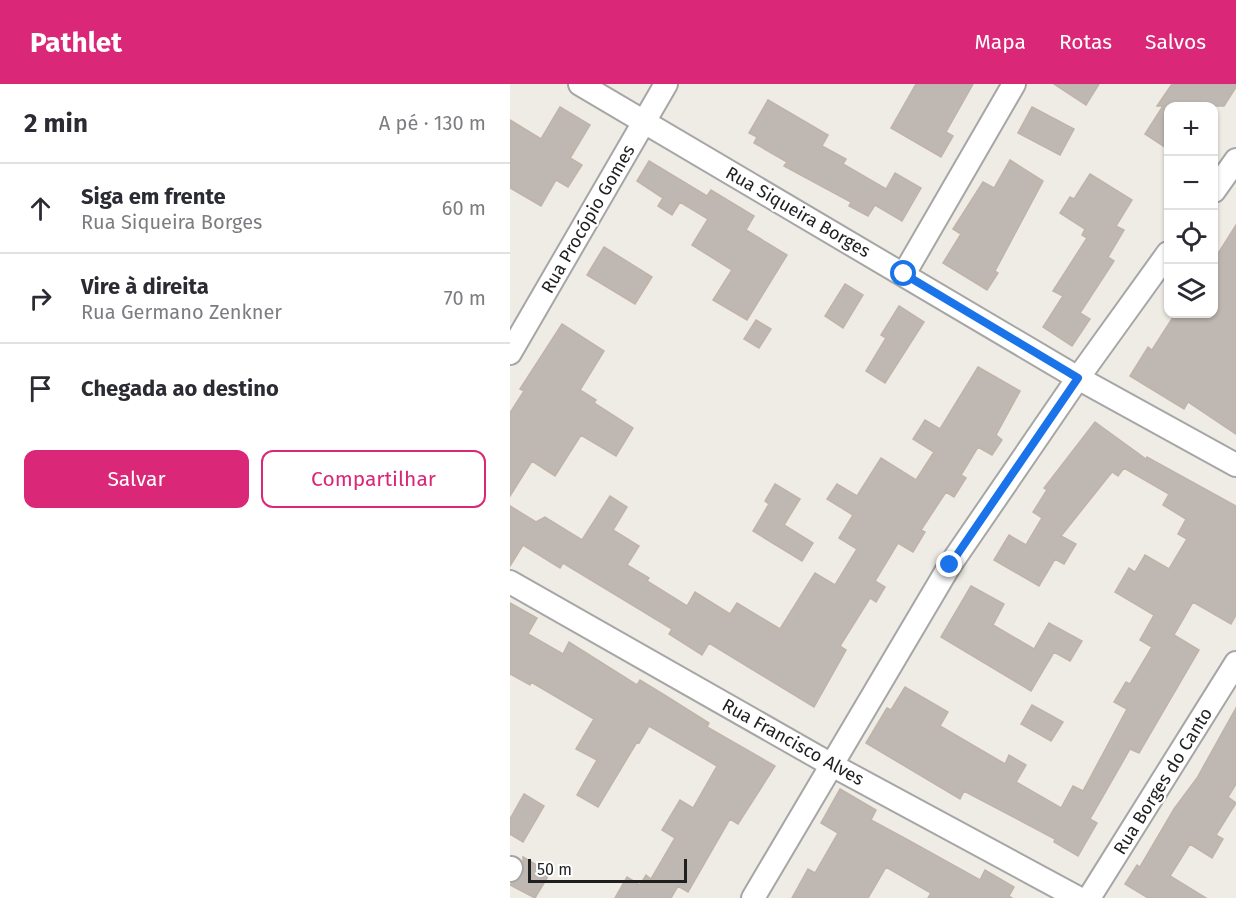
<!DOCTYPE html>
<html lang="pt">
<meta charset="utf-8">
<style>
:root{--surface:#fff;--page:#f7f7f7;--text:#2b2b33;--muted:#7c7c81;--line:#e1e1e2;--accent:#db2777}
body{margin:0;font-family:"Fira Sans",sans-serif;background:var(--page);color:var(--text)}
.controls{position:absolute;right:18px;top:18px;display:grid;overflow:hidden;border-radius:12px;box-shadow:0 2px 4px #0004}
.controls button{width:54px;height:54px;display:grid;place-items:center;padding:0;border:0;border-bottom:2px solid var(--line);background:var(--surface);color:var(--text);font:30px sans-serif}
.scale{position:absolute;left:18px;bottom:15px;width:159px;box-sizing:border-box;padding-left:6px;border:3px solid #1f1f1f;border-top:0;font-size:16px;line-height:21px;white-space:nowrap;color:#1f1f1f;-webkit-text-stroke:4px #fff;paint-order:stroke}
.stop{position:absolute;width:18px;height:18px;margin:-14px;border:4px solid #1a73e8;border-radius:50%;background:#fff}
.stop.end{background:#1a73e8;border-color:#fff;box-shadow:0 2px 6px #0008}
.list{margin:0;padding:0;list-style:none}
h2{display:flex;justify-content:space-between;align-items:center;height:78px;margin:0;padding:0 24px;font-size:26px}
h2 small{font-size:20px;font-weight:400;color:var(--muted)}
.list li{display:grid;grid-template-columns:39px 1fr auto;gap:18px;align-items:center;box-sizing:border-box;height:90px;padding:0 24px;border-top:2px solid var(--line)}
.list b{display:block;font-size:22px;white-space:nowrap}
.list p{margin:0;font-size:20px;white-space:nowrap;color:var(--muted)}
.list em{font-size:20px;font-style:normal;color:var(--muted)}
.actions{display:flex;gap:12px;padding:18px 24px}
.actions a{flex:1;padding:14px 0;border:2px solid var(--accent);border-radius:12px;text-align:center;font-size:21px;color:var(--accent)}
.actions .main{background:var(--accent);color:#fff}
.icon{flex:none;width:33px;height:33px;fill:none;stroke:currentColor;stroke-width:2;stroke-linecap:round;stroke-linejoin:round}
.map{position:relative;flex:none;width:726px;height:814px;overflow:hidden}
header{display:flex;align-items:center;gap:36px;box-sizing:border-box;height:84px;padding:0 30px;background:var(--accent);color:#fff}
header strong{font-size:28px}
nav{display:flex;gap:33px;margin-inline-start:auto;font-size:21px}
main{display:flex}
aside{flex:1;background:var(--surface)}
.map>svg:first-child{display:block}
.building{fill:#bfb8b2;stroke:#c0b3a8;stroke-width:1.5}
.lines{fill:none;stroke-linecap:round;stroke-linejoin:round}
.minor-casing{stroke:#a6a6a6;stroke-width:26}
.minor{stroke:#fff;stroke-width:22}
.route{stroke:#1a73e8;stroke-width:8}
.labels{text-anchor:middle;stroke-width:4.5;stroke-linejoin:round;paint-order:stroke}
.street-label{font-size:18px;fill:#1f1f1f;stroke:#fff}
</style>
<header>
<strong>Pathlet</strong>
<nav><a>Mapa</a><a>Rotas</a><a>Salvos</a></nav>
</header>
<main>
<aside>
<h2>2 min<small>A pé · 130 m</small></h2>
<ul class="list">
<li><svg class="icon" aria-label="ahead" viewBox="0 0 24 24"><path d="M12 20V5M6 11l6-6 6 6"/></svg><div><b>Siga em frente</b><p>Rua Siqueira Borges</p></div><em>60 m</em></li>
<li><svg class="icon" aria-label="right" viewBox="0 0 24 24"><path d="M7 20v-9h11M14 6l5 5-5 5"/></svg><div><b>Vire à direita</b><p>Rua Germano Zenkner</p></div><em>70 m</em></li>
<li><svg class="icon" aria-label="arrive" viewBox="0 0 24 24"><path d="M6 21V4h12l-3 4 3 4H6"/></svg><div><b>Chegada ao destino</b></div></li>
</ul>
<div class="actions"><a class="main">Salvar</a><a>Compartilhar</a></div>
</aside>
<div class="map">
<svg width="726" height="814" viewBox="0 0 726 814">
<rect width="100%" height="100%" fill="#efece5"/>
<path class="building" d="M 406,0 L 463,0 L 436,48 L 443,52 L 431,73 L 381,44 Z
M 544,0 L 589,0 L 576,21 Z
M 662,0 L 726,0 L 726,3 L 714,22 L 658,22 L 658,65 L 635,50 L 653,22 L 647,22 Z
M 258,16 L 318,51 L 312,62 L 336,75 L 333,80 L 376,105 L 385,89 L 411,104 L 392,137 L 365,121 L 358,132 L 339,122 L 341,118 L 274,82 L 277,78 L 244,59 L 247,53 L 239,49 Z
M 50,23 L 80,41 L 60,74 L 72,81 L 58,103 L 46,96 L 31,122 L 0,104 L 0,36 L 31,55 Z
M 522,23 L 564,45 L 550,71 L 508,49 Z
M 500,76 L 533,97 L 485,187 L 488,189 L 477,206 L 433,179 L 451,150 L 443,145 L 473,98 L 484,104 Z
M 139,77 L 197,112 L 201,106 L 244,132 L 236,146 L 277,171 L 237,236 L 203,216 L 222,186 L 182,161 L 198,135 L 170,118 L 162,131 L 148,122 L 153,114 L 127,97 Z
M 580,90 L 622,116 L 606,142 L 614,146 L 598,173 L 604,177 L 570,229 L 580,235 L 562,262 L 533,243 L 553,212 L 543,207 L 577,154 L 572,151 L 575,145 L 550,129 L 560,113 L 564,115 Z
M 726,141 L 726,350 L 678,318 L 674,325 L 620,292 L 638,263 L 642,266 L 665,230 L 704,230 L 704,176 Z
M 94,163 L 142,193 L 125,220 L 77,191 Z
M 335,200 L 353,211 L 333,244 L 315,232 Z
M 389,222 L 414,238 L 375,299 L 356,287 L 376,254 L 371,251 Z
M 246,236 L 261,245 L 249,264 L 234,255 Z
M 52,240 L 94,267 L 70,306 L 86,316 L 84,319 L 123,344 L 106,372 L 71,351 L 45,392 L 22,377 L 0,412 L 0,329 L 14,307 L 10,305 Z
M 468,283 L 510,307 L 486,351 L 492,356 L 482,371 L 468,363 L 451,391 L 456,394 L 444,413 L 436,408 L 411,446 L 415,448 L 403,468 L 388,459 L 365,497 L 375,503 L 366,518 L 360,514 L 330,562 L 336,566 L 304,623 L 199,559 L 192,571 L 159,550 L 162,545 L 53,479 L 50,484 L 13,461 L 0,482 L 0,422 L 26,438 L 35,433 L 72,456 L 100,412 L 117,423 L 103,446 L 129,462 L 117,481 L 139,494 L 137,497 L 177,522 L 185,508 L 220,530 L 227,519 L 270,545 L 305,489 L 325,501 L 347,465 L 329,454 L 343,431 L 317,415 L 327,400 L 347,412 L 371,374 L 406,396 L 424,368 L 403,355 L 415,336 L 430,345 Z
M 585,338 L 636,375 L 637,373 L 726,422 L 726,531 L 721,540 L 683,518 L 664,551 L 689,566 L 629,669 L 620,665 L 580,735 L 587,739 L 568,772 L 544,758 L 545,755 L 454,707 L 450,715 L 356,659 L 377,624 L 381,626 L 395,603 L 438,628 L 430,642 L 495,680 L 499,671 L 516,681 L 506,698 L 551,724 L 563,702 L 573,707 L 617,625 L 604,618 L 616,598 L 620,600 L 642,563 L 630,556 L 644,531 L 605,508 L 619,484 L 625,488 L 635,471 L 659,485 L 677,455 L 668,450 L 676,435 L 653,421 L 659,410 L 614,384 L 608,392 L 602,388 L 551,452 L 566,460 L 554,480 L 545,475 L 529,502 L 484,476 L 499,451 L 516,461 L 532,434 L 523,428 L 537,406 L 534,404 Z
M 265,400 L 290,415 L 274,441 L 303,459 L 292,477 L 243,447 L 259,420 L 255,417 Z
M 461,502 L 494,520 L 483,541 L 524,565 L 539,539 L 572,557 L 560,577 L 544,568 L 521,607 L 431,553 Z
M 0,519 L 27,534 L 18,550 L 53,570 L 59,558 L 127,601 L 130,596 L 156,612 L 199,639 L 197,643 L 265,682 L 228,740 L 220,735 L 178,808 L 168,802 L 161,814 L 105,814 L 117,793 L 130,801 L 136,791 L 141,795 L 165,754 L 152,746 L 170,716 L 183,724 L 207,682 L 139,642 L 129,659 L 127,658 L 88,723 L 67,711 L 87,676 L 66,665 L 84,635 L 21,598 L 20,601 L 0,590 Z
M 522,621 L 553,638 L 541,657 L 511,640 Z
M 726,624 L 726,700 L 718,713 L 726,719 L 706,751 L 713,755 L 702,774 L 680,760 L 660,792 L 696,814 L 638,814 L 615,800 L 627,781 L 630,783 L 664,725 L 687,694 Z
M 330,705 L 366,726 L 361,736 L 398,756 L 470,796 L 475,786 L 504,803 L 499,812 L 502,814 L 418,814 L 421,809 L 376,783 L 358,814 L 282,814 L 298,785 L 305,789 L 328,749 L 311,739 Z
M 14,710 L 34,722 L 13,758 L 0,750 L 0,735 Z
M 13,773 L 40,789 L 25,814 L 0,801 L 13,790 Z"/>
<g class="lines">
<defs>
<path id="minor" d="M 70,0 L 568,294 L 726,381
M 704,107 L 726,76
M 394,190 L 504,0
M 0,269 L 156,0
M 0,498 L 320,680 L 568,814
M 0,786 L 1,784
M 243,814 L 440,481 L 568,294 L 658,169
M 579,814 L 726,579"/>
</defs>
<use href="#minor" class="minor-casing"/>
<use href="#minor" class="minor"/>
</g>
<g class="lines">
<path class="route" d="M 394,190 L 568,294 L 440,481"/>
</g>
<g class="labels">
<g class="street-label">
<text transform="translate(288 128) rotate(30)" y="6">Rua Siqueira Borges</text>
<text transform="translate(78 135) rotate(-60)" y="6">Rua Procópio Gomes</text>
<text transform="translate(283 658) rotate(29)" y="6">Rua Francisco Alves</text>
<text transform="translate(653 697) rotate(-58)" y="6">Rua Borges do Canto</text>
</g>
</g>
</svg>
<div class="controls">
<button>+</button>
<button>−</button>
<button><svg class="icon" aria-label="locate" viewBox="0 0 24 24"><circle cx="12" cy="12" r="6"/><path d="M12 2v4M12 18v4M2 12h4M18 12h4"/></svg></button>
<button><svg class="icon" aria-label="layers" viewBox="0 0 24 24"><path d="M12 4l9 5-9 5-9-5zM3 14l9 5 9-5"/></svg></button>
</div>
<div class="scale">50 m</div>
<div class="stop" style="left:394px;top:190px"></div>
<div class="stop end" style="left:440px;top:481px"></div>
</div>
</main>
